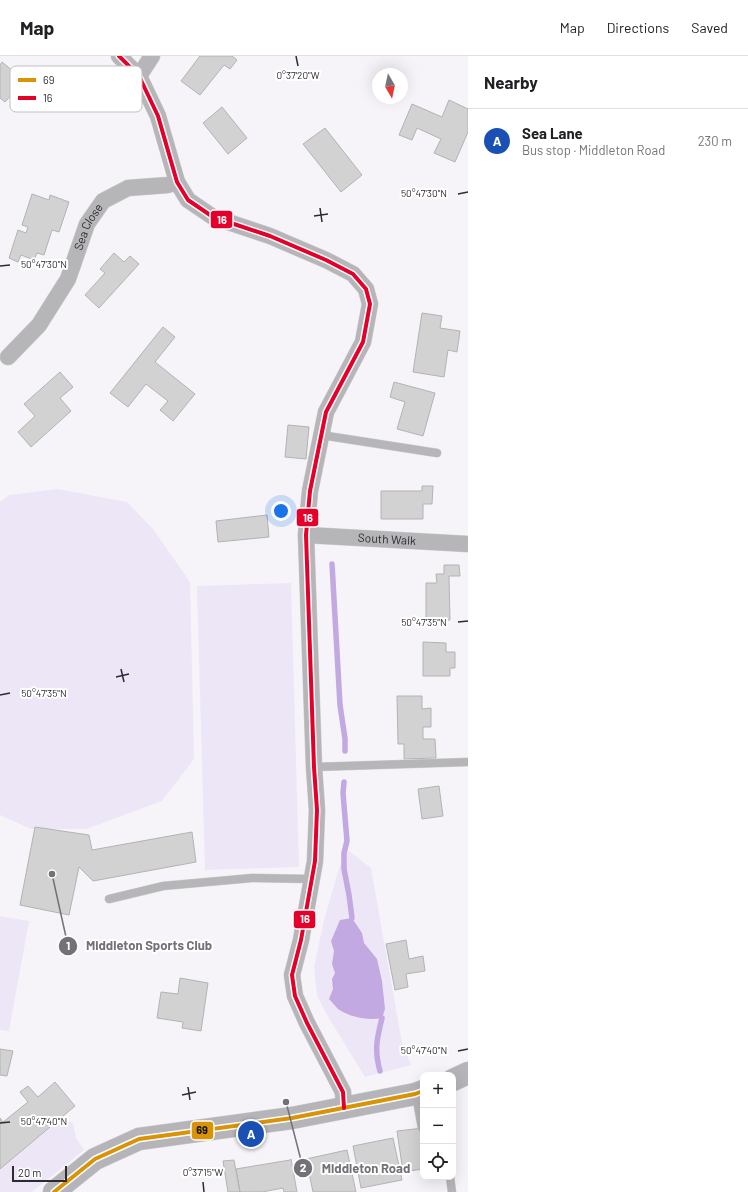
<!DOCTYPE html>
<meta charset="utf-8">
<style>
:root{--surface:#fff;--page:#f2f2f2;--text:#202124;--muted:#757577;--line:#e0e0e0;--accent:#0f766e}
body{margin:0;font-family:Barlow,sans-serif;background:var(--page);color:var(--text)}
.controls{position:absolute;right:12px;bottom:12px;display:grid;overflow:hidden;border-radius:8px;box-shadow:0 4px 16px #0002}
.controls button{width:36px;height:36px;display:grid;place-items:center;padding:0;border:0;border-bottom:1px solid var(--line);background:var(--surface);color:var(--text);font:20px sans-serif}
.compass{position:absolute;left:372px;top:12px;width:36px;height:36px;border-radius:50%;background:var(--surface);box-shadow:0 4px 16px #0002;rotate:171deg}
.scale{position:absolute;left:12px;bottom:10px;width:55px;box-sizing:border-box;padding-left:4px;border:2px solid #2d2a31;border-top:0;font-size:11px;line-height:14px;white-space:nowrap;color:#2d2a31;-webkit-text-stroke:3px #fff;paint-order:stroke}
.you{position:absolute;left:281px;top:455px;width:14px;height:14px;margin:-10px;border:3px solid #fff;border-radius:50%;background:#1a73e8;box-shadow:0 0 0 6px #1a73e833}
.badge{display:grid;place-items:center;width:26px;height:26px;border-radius:50%;background:var(--accent);color:#fff;font-size:13px;font-weight:700}
.pin{position:absolute;translate:-50% -50%;border:2px solid #fff;box-shadow:0 1px 4px #0006}
.list{margin:0;padding:0;list-style:none}
h2{display:flex;justify-content:space-between;align-items:center;height:52px;margin:0;padding:0 16px;font-size:17px}
h2 small{font-size:13px;font-weight:400;color:var(--muted)}
.list li{display:grid;grid-template-columns:26px 1fr auto;gap:12px;align-items:center;box-sizing:border-box;height:64px;padding:0 16px;border-top:1px solid var(--line)}
.list b{display:block;font-size:15px;white-space:nowrap}
.list p{margin:0;font-size:13px;white-space:nowrap;color:var(--muted)}
.list em{font-size:13px;font-style:normal;color:var(--muted)}
.icon{flex:none;width:22px;height:22px;fill:none;stroke:currentColor;stroke-width:2;stroke-linecap:round;stroke-linejoin:round}
.map{position:relative;flex:none;width:468px;height:1136px;overflow:hidden}
header{display:flex;align-items:center;gap:24px;box-sizing:border-box;height:56px;padding:0 20px;background:var(--surface);border-bottom:1px solid var(--line)}
header strong{font-size:19px}
nav{display:flex;gap:22px;margin-inline-start:auto;font-size:14px}
main{display:flex}
aside{flex:1;background:var(--surface)}
.map>svg:first-child{display:block}
.green{fill:#ede6f7}
.water{fill:#c2a9e1}
.lines{fill:none;stroke-linecap:round;stroke-linejoin:round}
.stream{stroke:#c2a9e1;stroke-width:5.5}
.building{fill:#d1d2d1;stroke:#b2b3b3}
.lane-casing{stroke:#d2d0d4;stroke-width:9}
.street-casing{stroke:#d2d0d4;stroke-width:17}
.secondary-casing{stroke:#d2d0d4;stroke-width:23}
.lane{stroke:#b6b5b8;stroke-width:8}
.street{stroke:#b6b5b8;stroke-width:16}
.secondary{stroke:#b5b4b8;stroke-width:22}
.bus-1-casing{stroke:#fff;stroke-width:7}
.bus-2-casing{stroke:#fff;stroke-width:7}
.bus-1{stroke:#d99307;stroke-width:4}
.bus-2{stroke:#e4002b;stroke-width:4}
.ticks{fill:none;stroke:#2d2a31;stroke-width:1.5}
.labels{text-anchor:middle;stroke-width:4;stroke-linejoin:round;paint-order:stroke}
.street-label{font-size:12px;fill:#2d2a31;stroke:#fff}
.key{fill:#fff;stroke:#c0bfc1;stroke-width:1}
.key-label{font-size:11px;fill:#2d2a31}
.ticks-label{font-size:10px;text-anchor:middle;fill:#2d2a31;stroke:#fff;stroke-width:4;stroke-linejoin:round;paint-order:stroke}
.leader{fill:none;stroke:#737177;stroke-width:1.5}
.callout-dot{fill:#737177;stroke:#fff;stroke-width:1.5}
.mark-label{font-size:12px;text-anchor:middle;font-weight:bold;fill:#fff}
.callout-label{font-size:13px;text-anchor:middle;font-weight:bold;fill:#737177;stroke:#fff;stroke-width:4;stroke-linejoin:round;paint-order:stroke}
.line-badge{stroke:#fff;stroke-width:1.5}
.badge-label{font-size:11px;text-anchor:middle;font-weight:bold;fill:#fff}
.pale-badge-label{font-size:11px;text-anchor:middle;font-weight:bold;fill:#111}
</style>
<header>
<strong>Map</strong>
<nav><a>Map</a><a>Directions</a><a>Saved</a></nav>
</header>
<main>
<div class="map">
<svg width="468" height="1136" viewBox="0 0 468 1136">
<rect width="100%" height="100%" fill="#f6f4f9"/>
<path class="green" d="M 58,433 L 127,446 L 153,473 L 190,526 L 194,703 L 162,745 L 86,773 L 31,773 L 0,759 L 0,446 L 9,439 Z
M 291,527 L 299,811 L 205,814 L 197,530 Z
M 345,792 L 371,812 L 402,987 L 411,1009 L 365,1021 L 330,964 L 317,940 L 314,911 L 325,860 Z
M 0,860 L 29,865 L 9,975 L 0,974 Z
M 60,1063 L 73,1067 L 76,1082 L 84,1094 L 32,1136 L 0,1136 L 0,1113 Z"/>
<path class="water" d="M 352,862 L 362,877 L 364,887 L 377,903 L 382,925 L 385,953 L 382,962 C 369,965 349,961 338,953 C 335,950 332,946 329,943 L 333,933 L 332,923 L 335,917 L 332,908 L 334,895 L 331,885 L 340,864 Z"/>
<g class="lines">
<path class="stream" d="M 332,508 L 340,649 L 345,683 L 345,695
M 344,726 L 343,737 L 347,785 L 344,797 L 344,813 L 349,839 L 352,862
M 380,1015 C 374,994 377,982 382,962"/>
</g>
<path class="building" d="M 200,0 L 232,0 L 237,4 L 230,13 L 224,9 L 200,39 L 181,25 Z
M 2,6 L 19,20 L 10,30 L 15,35 L 5,46 L 0,42 L 0,9 Z
M 449,44 L 468,53 L 468,76 L 455,106 L 434,97 L 441,83 L 417,72 L 412,84 L 399,79 L 412,48 L 442,61 Z
M 222,51 L 247,82 L 228,98 L 203,67 Z
M 325,72 L 362,119 L 341,136 L 303,88 Z
M 32,138 L 49,144 L 50,139 L 69,146 L 59,176 L 52,174 L 44,199 L 37,197 L 34,204 L 21,199 L 18,206 L 9,202 L 18,174 L 26,177 L 28,171 L 22,169 Z
M 114,197 L 124,206 L 130,200 L 139,208 L 99,252 L 85,239 L 105,217 L 100,213 Z
M 422,257 L 442,260 L 440,272 L 460,275 L 457,296 L 448,294 L 444,321 L 413,316 Z
M 163,271 L 175,281 L 155,306 L 195,338 L 173,365 L 160,354 L 168,345 L 146,328 L 128,351 L 110,337 Z
M 60,316 L 73,331 L 60,342 L 71,355 L 31,391 L 18,376 L 35,360 L 24,348 Z
M 394,326 L 435,337 L 423,380 L 397,373 L 405,346 L 390,341 Z
M 288,369 L 309,371 L 306,403 L 285,401 Z
M 422,430 L 433,430 L 432,448 L 423,448 L 423,463 L 381,463 L 381,435 L 422,435 Z
M 267,459 L 269,481 L 218,486 L 216,465 Z
M 444,509 L 459,509 L 460,520 L 449,520 L 450,564 L 426,565 L 426,527 L 437,527 L 436,518 L 444,518 Z
M 423,586 L 446,587 L 446,596 L 455,596 L 455,612 L 450,612 L 450,620 L 423,620 Z
M 397,640 L 422,640 L 422,653 L 431,652 L 431,671 L 423,671 L 423,683 L 435,683 L 436,702 L 404,703 L 404,688 L 398,688 Z
M 439,730 L 443,760 L 422,763 L 418,733 Z
M 35,771 L 89,779 L 92,794 L 192,776 L 196,806 L 93,825 L 79,811 L 69,859 L 20,849 Z
M 406,884 L 409,903 L 423,900 L 425,915 L 406,918 L 408,931 L 395,934 L 386,888 Z
M 180,922 L 208,927 L 201,975 L 182,972 L 183,966 L 157,962 L 161,936 L 178,938 Z
M 0,993 L 13,995 L 7,1020 L 0,1019 Z
M 55,1026 L 75,1050 L 0,1113 L 0,1062 L 3,1066 L 28,1046 L 20,1036 L 28,1030 L 38,1041 Z
M 423,1072 L 423,1113 L 403,1116 L 397,1075 Z
M 393,1082 L 402,1124 L 361,1132 L 353,1090 Z
M 347,1094 L 356,1136 L 313,1136 L 306,1103 Z
M 291,1103 L 297,1136 L 284,1136 L 283,1132 L 262,1136 L 240,1136 L 236,1113 L 290,1104 Z
M 234,1104 L 240,1136 L 228,1136 L 223,1105 Z"/>
<g class="lines">
<defs>
<path id="lane" d="M 321,379 L 437,397
M 314,711 L 468,706
M 109,843 L 163,830 L 252,822 L 312,823
M 416,1039 L 422,1072
M 450,1121 L 452,1136"/>
<g id="street">
<path d="M 119,0 L 139,20 L 158,60 L 177,126 L 188,144 L 213,161 L 270,180 L 326,204 L 353,218 L 366,233 L 370,248 L 363,286 L 326,356 L 310,435 L 306,479 L 314,711 L 317,754 L 315,805 L 301,884 L 292,919 L 295,940 L 307,967 L 343,1036 L 344,1052"/>
<path d="M 139,20 L 152,0"/>
<path id="s1" d="M 8,301 L 39,269 L 68,223 L 87,168 L 103,145 L 128,132 L 168,129 L 177,126"/>
<path id="s2" d="M 306,479 L 468,488"/>
</g>
<path id="secondary" d="M 453,1024 L 468,1017
M 54,1136 L 95,1103 L 139,1083 L 292,1062 L 415,1038 L 423,1035"/>
</defs>
<use href="#lane" class="lane-casing"/>
<use href="#street" class="street-casing"/>
<use href="#secondary" class="secondary-casing"/>
<use href="#lane" class="lane"/>
<use href="#street" class="street"/>
<use href="#secondary" class="secondary"/>
<defs>
<path id="bus-1" d="M 54,1136 L 95,1103 L 139,1083 L 292,1062 L 415,1038 L 423,1035"/>
<path id="bus-2" d="M 119,0 L 139,20 L 158,60 L 177,126 L 188,144 L 213,161 L 270,180 L 326,204 L 353,218 L 366,233 L 370,248 L 363,286 L 326,356 L 310,435 L 306,479 L 314,711 L 317,754 L 315,805 L 301,884 L 292,919 L 295,940 L 307,967 L 343,1036 L 344,1052"/>
</defs>
<use href="#bus-1" class="bus-1-casing"/>
<use href="#bus-2" class="bus-2-casing"/>
<use href="#bus-1" class="bus-1"/>
<use href="#bus-2" class="bus-2"/>
</g>
<path class="ticks" d="M 296,0 L 298,10M 458,138 L 468,136M 320,152 L 322,166M 314,160 L 328,158M 0,210 L 10,209M 458,566 L 468,565M 121,613 L 124,626M 116,621 L 129,618M 0,639 L 10,637M 458,995 L 468,993M 188,1031 L 190,1044M 182,1039 L 196,1036M 0,1067 L 10,1066M 203,1126 L 204,1136"/>
<g class="labels">
<g class="street-label">
<text dy="4" stroke="none"><textPath href="#s1" startOffset="155">Sea Close</textPath></text>
<text dy="4" stroke="none"><textPath href="#s2" startOffset="81">South Walk</textPath></text>
</g>
</g>
<rect x="10" y="10" width="132" height="46" rx="6" class="key"/>
<rect x="18" y="22" width="18" height="4" fill="#d99307"/>
<rect x="18" y="40" width="18" height="4" fill="#e4002b"/>
<g class="key-label">
<text x="43" y="28">69</text>
<text x="43" y="46">16</text>
</g>
<g class="ticks-label">
<text x="298" y="23">0°37'20"W</text>
<text x="424" y="141">50°47'30"N</text>
<text x="44" y="212">50°47'30"N</text>
<text x="424" y="570">50°47'35"N</text>
<text x="44" y="641">50°47'35"N</text>
<text x="424" y="998">50°47'40"N</text>
<text x="44" y="1069">50°47'40"N</text>
<text x="203" y="1120">0°37'15"W</text>
</g>
<path class="leader" d="M52 818L68 890M286 1046L303 1112"/>
<g class="callout-dot">
<circle cx="52" cy="818" r="4"/>
<circle cx="286" cy="1046" r="4"/>
<circle cx="68" cy="890" r="10"/>
<circle cx="303" cy="1112" r="10"/>
</g>
<g class="mark-label">
<text x="68" y="894">1</text>
<text x="303" y="1116">2</text>
</g>
<g class="callout-label">
<text x="149" y="894">Middleton Sports Club</text>
<text x="366" y="1117">Middleton Road</text>
</g>
<g class="line-badge">
<rect x="210" y="154" width="23" height="19" rx="4" fill="#e4002b"/>
<rect x="296" y="452" width="23" height="19" rx="4" fill="#e4002b"/>
<rect x="293" y="854" width="23" height="19" rx="4" fill="#e4002b"/>
<rect x="191" y="1065" width="23" height="19" rx="4" fill="#d99307"/>
</g>
<g class="badge-label">
<text x="222" y="168">16</text>
<text x="308" y="466">16</text>
<text x="305" y="867">16</text>
</g>
<g class="pale-badge-label">
<text x="202" y="1078">69</text>
</g>
</svg>
<div class="controls">
<button>+</button>
<button>−</button>
<button><svg class="icon" aria-label="locate" viewBox="0 0 24 24"><circle cx="12" cy="12" r="6"/><path d="M12 2v4M12 18v4M2 12h4M18 12h4"/></svg></button>
</div>
<svg class="compass" viewBox="-18 -18 36 36"><path d="M0-13l5 13h-10z" fill="#e53935"/><path d="M0 13l5-13h-10z" fill="#757577"/></svg>
<div class="scale">20 m</div>
<div class="you"></div>
<div class="pin badge" style="left:251px;top:1078px;background:#1a4fb4">A</div>
</div>
<aside>
<h2>Nearby<small></small></h2>
<ul class="list">
<li><span class="badge" style="background:#1a4fb4">A</span><div><b>Sea Lane</b><p>Bus stop · Middleton Road</p></div><em>230 m</em></li>
</ul>
</aside>
</main>
